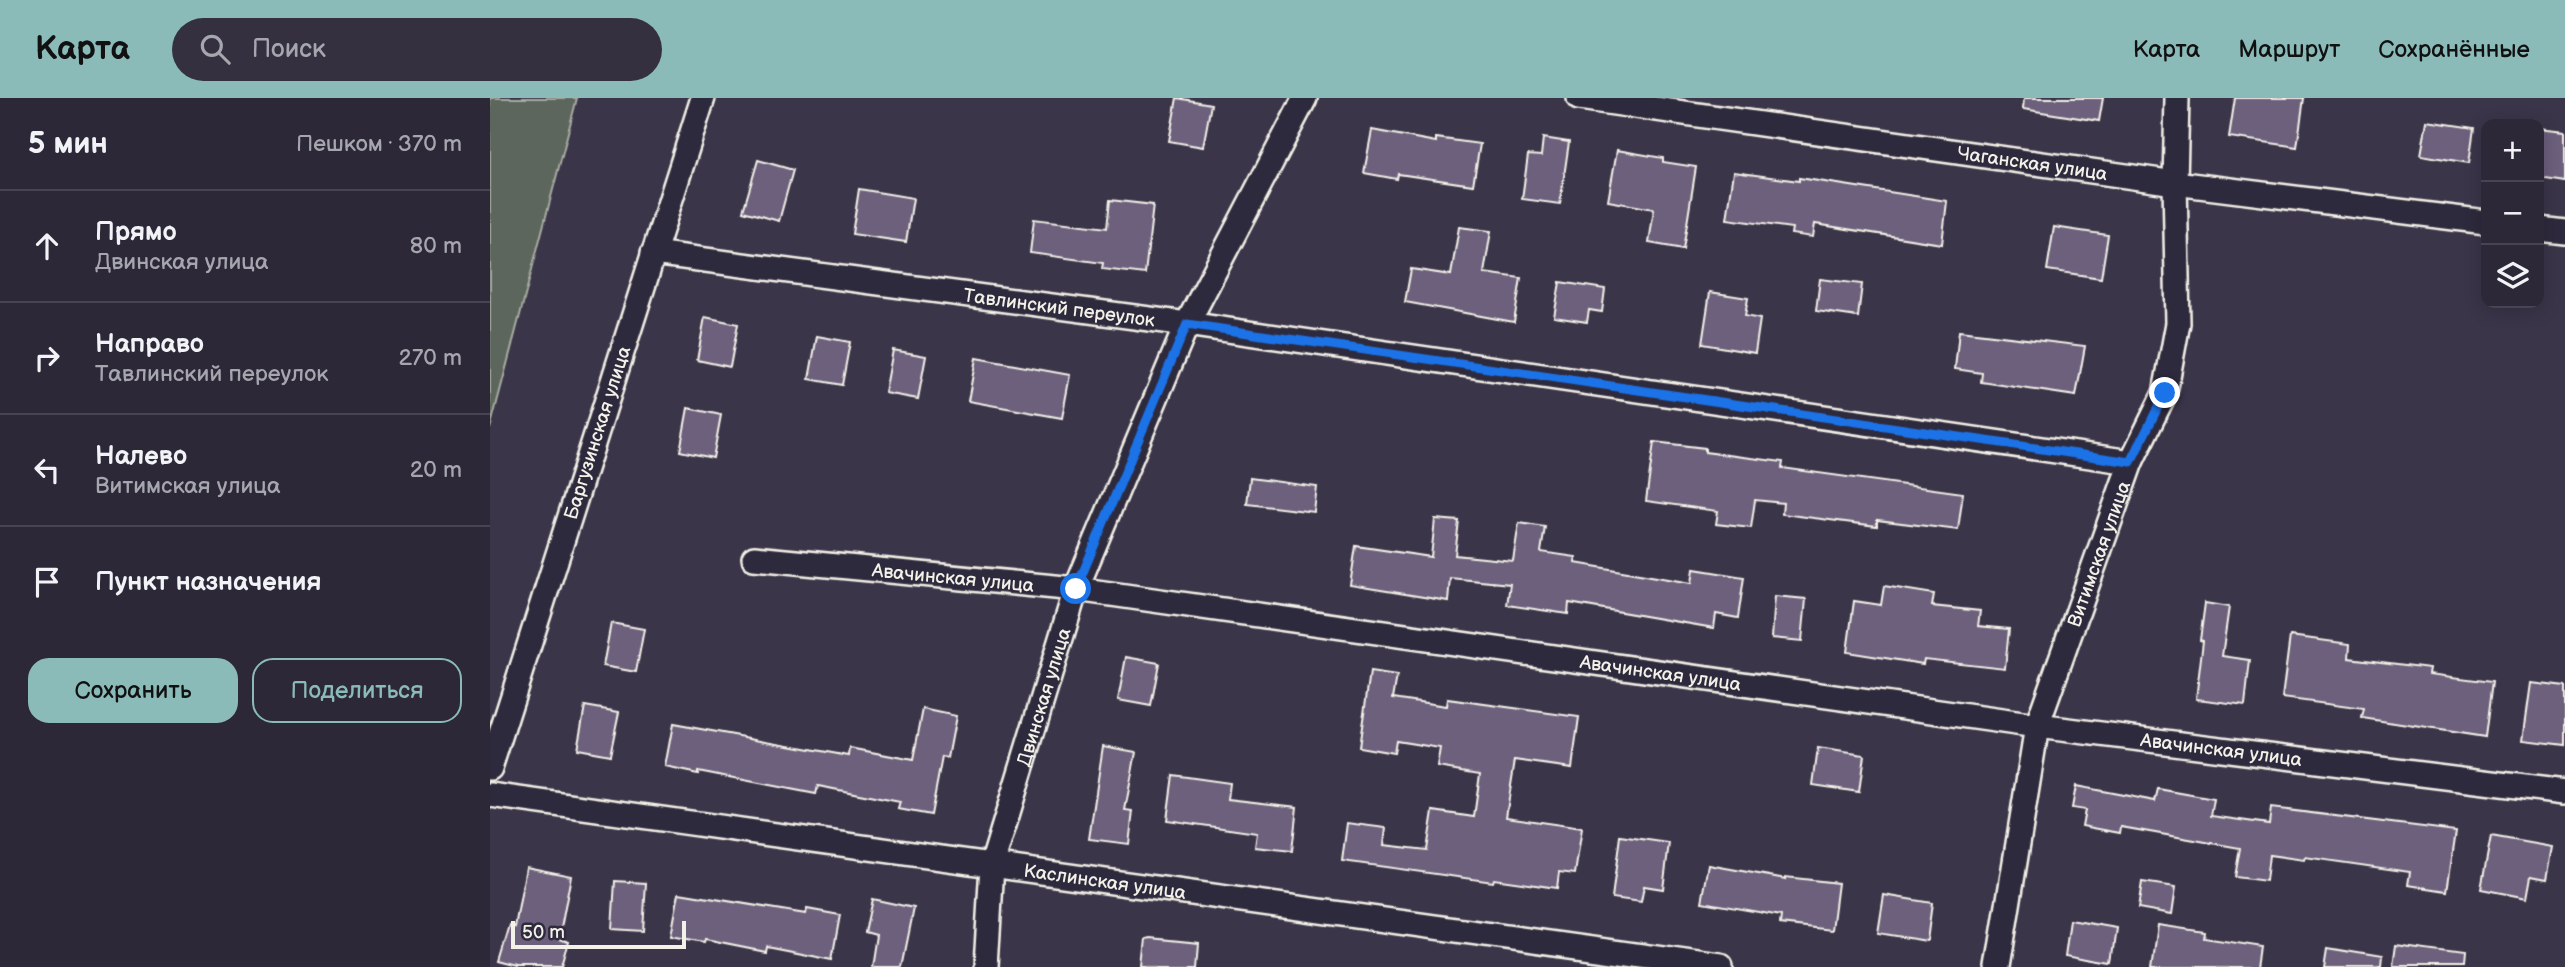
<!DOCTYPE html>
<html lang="ru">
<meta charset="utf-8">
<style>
:root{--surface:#2c2838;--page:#343040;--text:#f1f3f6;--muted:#a6a6ae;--line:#484453;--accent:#8bbbb9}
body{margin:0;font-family:"Balsamiq Sans",sans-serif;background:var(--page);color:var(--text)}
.controls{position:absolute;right:21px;top:21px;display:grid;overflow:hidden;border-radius:14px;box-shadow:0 4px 18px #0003}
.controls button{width:63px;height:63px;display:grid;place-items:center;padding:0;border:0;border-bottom:2px solid var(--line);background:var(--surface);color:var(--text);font:35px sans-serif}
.scale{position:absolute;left:21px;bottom:18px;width:175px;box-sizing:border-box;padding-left:7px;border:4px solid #f4f1e8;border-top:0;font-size:19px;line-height:24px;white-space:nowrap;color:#f4f1e8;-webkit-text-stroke:5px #2f2a3d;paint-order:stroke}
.stop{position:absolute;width:21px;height:21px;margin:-16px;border:5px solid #1a73e8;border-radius:50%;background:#fff}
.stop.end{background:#1a73e8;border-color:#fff;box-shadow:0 2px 7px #0008}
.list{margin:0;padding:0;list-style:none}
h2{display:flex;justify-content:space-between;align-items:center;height:91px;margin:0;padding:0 28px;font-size:30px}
h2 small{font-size:23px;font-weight:400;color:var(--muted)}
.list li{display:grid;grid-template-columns:46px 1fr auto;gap:21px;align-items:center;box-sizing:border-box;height:112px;padding:0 28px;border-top:2px solid var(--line)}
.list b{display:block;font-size:26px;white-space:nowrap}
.list p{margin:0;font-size:23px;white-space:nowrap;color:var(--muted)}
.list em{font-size:23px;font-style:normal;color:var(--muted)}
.actions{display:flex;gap:14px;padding:21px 28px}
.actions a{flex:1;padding:16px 0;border:2px solid var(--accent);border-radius:21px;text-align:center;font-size:24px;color:var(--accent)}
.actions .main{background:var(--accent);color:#111}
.icon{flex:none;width:38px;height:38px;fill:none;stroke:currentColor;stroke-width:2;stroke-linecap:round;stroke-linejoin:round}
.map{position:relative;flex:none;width:2075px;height:869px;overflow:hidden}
header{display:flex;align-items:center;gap:42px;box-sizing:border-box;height:98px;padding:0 35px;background:var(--accent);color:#111}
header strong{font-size:33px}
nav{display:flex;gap:38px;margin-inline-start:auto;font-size:24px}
.search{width:490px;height:63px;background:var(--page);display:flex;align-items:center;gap:18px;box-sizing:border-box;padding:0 24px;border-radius:38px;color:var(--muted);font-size:26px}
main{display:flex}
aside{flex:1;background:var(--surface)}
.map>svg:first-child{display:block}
.green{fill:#5c665b;stroke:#a8aca2;stroke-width:2}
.building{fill:#6c617d;stroke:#f4f1e8;stroke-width:2}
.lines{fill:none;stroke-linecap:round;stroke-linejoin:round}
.street-casing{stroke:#f4f1e8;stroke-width:28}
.street{stroke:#2f2a3d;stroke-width:23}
.route{stroke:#1a73e8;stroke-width:9}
.labels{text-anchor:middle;stroke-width:5;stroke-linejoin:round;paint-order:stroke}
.street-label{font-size:19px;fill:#f4f1e8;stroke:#2f2a3d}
</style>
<header>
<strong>Карта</strong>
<div class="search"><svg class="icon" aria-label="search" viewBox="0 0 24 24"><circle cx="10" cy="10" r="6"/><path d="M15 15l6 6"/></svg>Поиск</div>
<nav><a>Карта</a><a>Маршрут</a><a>Сохранённые</a></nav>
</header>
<main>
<aside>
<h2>5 мин<small>Пешком · 370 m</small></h2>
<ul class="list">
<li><svg class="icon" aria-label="ahead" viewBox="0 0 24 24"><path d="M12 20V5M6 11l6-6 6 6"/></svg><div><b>Прямо</b><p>Двинская улица</p></div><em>80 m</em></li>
<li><svg class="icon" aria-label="right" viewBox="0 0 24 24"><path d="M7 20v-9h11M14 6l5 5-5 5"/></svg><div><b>Направо</b><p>Тавлинский переулок</p></div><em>270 m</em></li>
<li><svg class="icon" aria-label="left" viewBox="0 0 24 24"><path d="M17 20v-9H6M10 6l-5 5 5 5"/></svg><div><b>Налево</b><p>Витимская улица</p></div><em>20 m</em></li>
<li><svg class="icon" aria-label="arrive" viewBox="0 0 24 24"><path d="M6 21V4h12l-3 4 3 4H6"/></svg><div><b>Пункт назначения</b></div></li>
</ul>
<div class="actions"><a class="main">Сохранить</a><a>Поделиться</a></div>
</aside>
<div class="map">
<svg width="2075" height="869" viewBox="0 0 2075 869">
<rect width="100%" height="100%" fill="#3b354a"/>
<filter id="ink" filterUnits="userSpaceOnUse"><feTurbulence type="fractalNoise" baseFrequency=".0143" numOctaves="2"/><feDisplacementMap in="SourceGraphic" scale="14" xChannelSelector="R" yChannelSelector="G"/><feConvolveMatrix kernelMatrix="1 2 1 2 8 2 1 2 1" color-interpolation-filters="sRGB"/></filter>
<g filter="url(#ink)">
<path class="green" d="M 0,0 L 87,0 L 0,331 Z"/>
<path class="building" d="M 687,0 L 721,6 L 713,49 L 679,43 Z
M 1534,0 L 1613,0 L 1609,23 L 1533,11 Z
M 1745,0 L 1814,0 L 1807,49 L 1739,39 Z
M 1937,23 L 1984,30 L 1979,65 L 1931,57 Z
M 2049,30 L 2075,33 L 2075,84 L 2049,80 Z
M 882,32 L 946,44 L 946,40 L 990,46 L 983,87 L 908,76 L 907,81 L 874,75 Z
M 1053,40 L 1079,44 L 1070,106 L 1032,101 L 1038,57 L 1051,58 Z
M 1127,52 L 1173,60 L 1173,64 L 1206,69 L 1193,151 L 1159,145 L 1164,111 L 1118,103 Z
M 268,62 L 303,72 L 289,123 L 253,113 Z
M 1244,74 L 1309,83 L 1309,80 L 1457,103 L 1452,146 L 1325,126 L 1323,139 L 1301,136 L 1302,130 L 1237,121 Z
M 369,91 L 423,100 L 416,144 L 362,136 Z
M 620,102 L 663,107 L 655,176 L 612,171 L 613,165 L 540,155 L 544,121 L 617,130 Z
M 969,129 L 1001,133 L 994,175 L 1031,180 L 1024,224 L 915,204 L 921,171 L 961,177 Z
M 1564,129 L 1618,137 L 1611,180 L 1557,172 Z
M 1330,181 L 1372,186 L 1368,219 L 1326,213 Z
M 1070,184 L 1115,191 L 1112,214 L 1099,212 L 1097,224 L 1064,219 Z
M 1220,194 L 1258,200 L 1255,218 L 1270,221 L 1265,255 L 1212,246 Z
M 215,219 L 248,226 L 240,269 L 207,262 Z
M 1469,233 L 1595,248 L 1586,298 L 1491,284 L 1492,275 L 1465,271 Z
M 327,238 L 360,244 L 352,287 L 319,281 Z
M 403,252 L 436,258 L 428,301 L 395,295 Z
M 486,260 L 580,277 L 572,320 L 478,303 Z
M 198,310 L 231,317 L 223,360 L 190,353 Z
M 1164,344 L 1215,350 L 1215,354 L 1293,364 L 1292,370 L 1473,395 L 1468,432 L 1387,422 L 1387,428 L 1292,416 L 1293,405 L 1265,402 L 1261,430 L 1226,426 L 1228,413 L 1156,403 Z
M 760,380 L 827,389 L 824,414 L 757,406 Z
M 945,421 L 969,423 L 965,457 L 1023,463 L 1029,425 L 1055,429 L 1051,454 L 1086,459 L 1085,465 L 1202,485 L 1204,471 L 1254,479 L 1248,520 L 1226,516 L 1224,530 L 1079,505 L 1078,516 L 1017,507 L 1020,486 L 960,480 L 958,503 L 860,487 L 866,448 L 941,459 Z
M 1394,488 L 1444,496 L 1442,508 L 1490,513 L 1488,528 L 1519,531 L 1515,570 L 1434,561 L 1433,566 L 1357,554 L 1364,503 L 1391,507 Z
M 1285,498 L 1316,501 L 1312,543 L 1282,540 Z
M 1715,505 L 1739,509 L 1732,558 L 1760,562 L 1755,607 L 1706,601 L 1713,543 L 1710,542 Z
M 121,525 L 154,531 L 146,574 L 113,568 Z
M 1800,538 L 1860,546 L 1859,560 L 1940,570 L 1939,576 L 2002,584 L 1995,639 L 1872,620 L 1874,611 L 1792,600 Z
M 636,559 L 669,565 L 661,608 L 628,602 Z
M 880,574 L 907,578 L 903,600 L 956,608 L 957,601 L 1089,619 L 1082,670 L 1025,662 L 1016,719 L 1092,730 L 1085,776 L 1069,774 L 1067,790 L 1004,781 L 1003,784 L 852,763 L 857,725 L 896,730 L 894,747 L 937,752 L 943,713 L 984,719 L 990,676 L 947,669 L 950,650 L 906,643 L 904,655 L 869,649 Z
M 2041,585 L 2075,589 L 2075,647 L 2033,642 Z
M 95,608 L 129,614 L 120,657 L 87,651 Z
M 433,611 L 466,618 L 458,660 L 452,659 L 441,717 L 408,711 L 410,704 L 328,688 L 326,696 L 208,673 L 208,676 L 175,669 L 183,626 L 359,658 L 360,650 L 423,662 Z
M 613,648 L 646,654 L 635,712 L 643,713 L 639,746 L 599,741 Z
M 1328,650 L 1374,657 L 1369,694 L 1323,687 Z
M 683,677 L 740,685 L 738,701 L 807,709 L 802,753 L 765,749 L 767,735 L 677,722 Z
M 1586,688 L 1665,703 L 1668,691 L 1724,701 L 1721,718 L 1779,726 L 1781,710 L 1966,733 L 1957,793 L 1918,787 L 1920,774 L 1815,759 L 1814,762 L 1779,757 L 1776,783 L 1745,779 L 1750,750 L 1631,729 L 1630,735 L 1592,728 L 1595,712 L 1582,710 Z
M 1130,738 L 1179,745 L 1173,791 L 1154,788 L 1151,804 L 1122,800 Z
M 2001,738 L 2063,749 L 2057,781 L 2041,778 L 2037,800 L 1991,791 Z
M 1219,767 L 1296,781 L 1296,779 L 1348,785 L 1342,832 L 1290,826 L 1291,818 L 1212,804 Z
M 36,769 L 81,778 L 69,841 L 79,844 L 72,869 L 28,869 L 9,864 L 20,827 L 25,829 Z
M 125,783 L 156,785 L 153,833 L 122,831 Z
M 1652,784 L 1686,789 L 1682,816 L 1648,810 Z
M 189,795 L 316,816 L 317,811 L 350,817 L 342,861 L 276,848 L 275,853 L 215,841 L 214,844 L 181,838 Z
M 1394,797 L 1442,805 L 1437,843 L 1388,835 Z
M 382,801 L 424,810 L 412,869 L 381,869 L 386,837 L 375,834 Z
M 1580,822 L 1627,830 L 1622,866 L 1575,858 Z
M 1668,827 L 1715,834 L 1714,840 L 1773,849 L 1770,869 L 1662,869 Z
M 660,840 L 709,845 L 707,869 L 653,869 L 656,841 Z
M 1906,848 L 1973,857 L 1972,869 L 1903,869 Z
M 1838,850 L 1892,859 L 1891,869 L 1835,869 Z"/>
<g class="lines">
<defs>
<g id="street">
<path id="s1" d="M 1089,0 L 1685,85 L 1996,124"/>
<path d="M 2049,131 L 2075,134"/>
<path id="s2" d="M 163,155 L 697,226 L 1641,364"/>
<path id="s3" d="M 264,460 L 586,491 L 1547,628 L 2075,694"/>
<path id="s4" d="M 0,670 L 213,0"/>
<path id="s5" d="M 0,697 L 1231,869"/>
<path id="s6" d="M 496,869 L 502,767 L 586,491 L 697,226 L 815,0"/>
<path id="s7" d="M 1508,869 L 1547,628 L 1641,364 L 1675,295 L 1688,225 L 1685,85 L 1687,0"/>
</g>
</defs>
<use href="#street" class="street-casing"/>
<use href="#street" class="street"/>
</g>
</g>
<g class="lines" filter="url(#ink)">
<path class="route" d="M 586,491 L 697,226 L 1641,364 L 1675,295"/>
</g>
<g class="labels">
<g class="street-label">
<text dy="7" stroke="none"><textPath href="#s1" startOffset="458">Чаганская улица</textPath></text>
<text dy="7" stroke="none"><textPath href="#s2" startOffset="410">Тавлинский переулок</textPath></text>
<text dy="7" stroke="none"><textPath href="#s4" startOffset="352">Баргузинская улица</textPath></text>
<text dy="7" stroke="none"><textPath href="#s7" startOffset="427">Витимская улица</textPath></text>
<text dy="7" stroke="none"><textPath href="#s3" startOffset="200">Авачинская улица</textPath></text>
<text dy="7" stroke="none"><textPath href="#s3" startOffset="914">Авачинская улица</textPath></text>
<text dy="7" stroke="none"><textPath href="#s6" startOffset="278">Двинская улица</textPath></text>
<text dy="7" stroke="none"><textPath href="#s3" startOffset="1480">Авачинская улица</textPath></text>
<text dy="7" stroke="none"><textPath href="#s5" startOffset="621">Каслинская улица</textPath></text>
</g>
</g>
</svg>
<div class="controls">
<button>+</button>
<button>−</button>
<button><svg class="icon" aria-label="layers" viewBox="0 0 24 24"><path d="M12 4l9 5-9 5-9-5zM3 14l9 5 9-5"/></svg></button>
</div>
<div class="scale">50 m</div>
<div class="stop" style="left:586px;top:491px"></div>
<div class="stop end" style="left:1675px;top:295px"></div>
</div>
</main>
